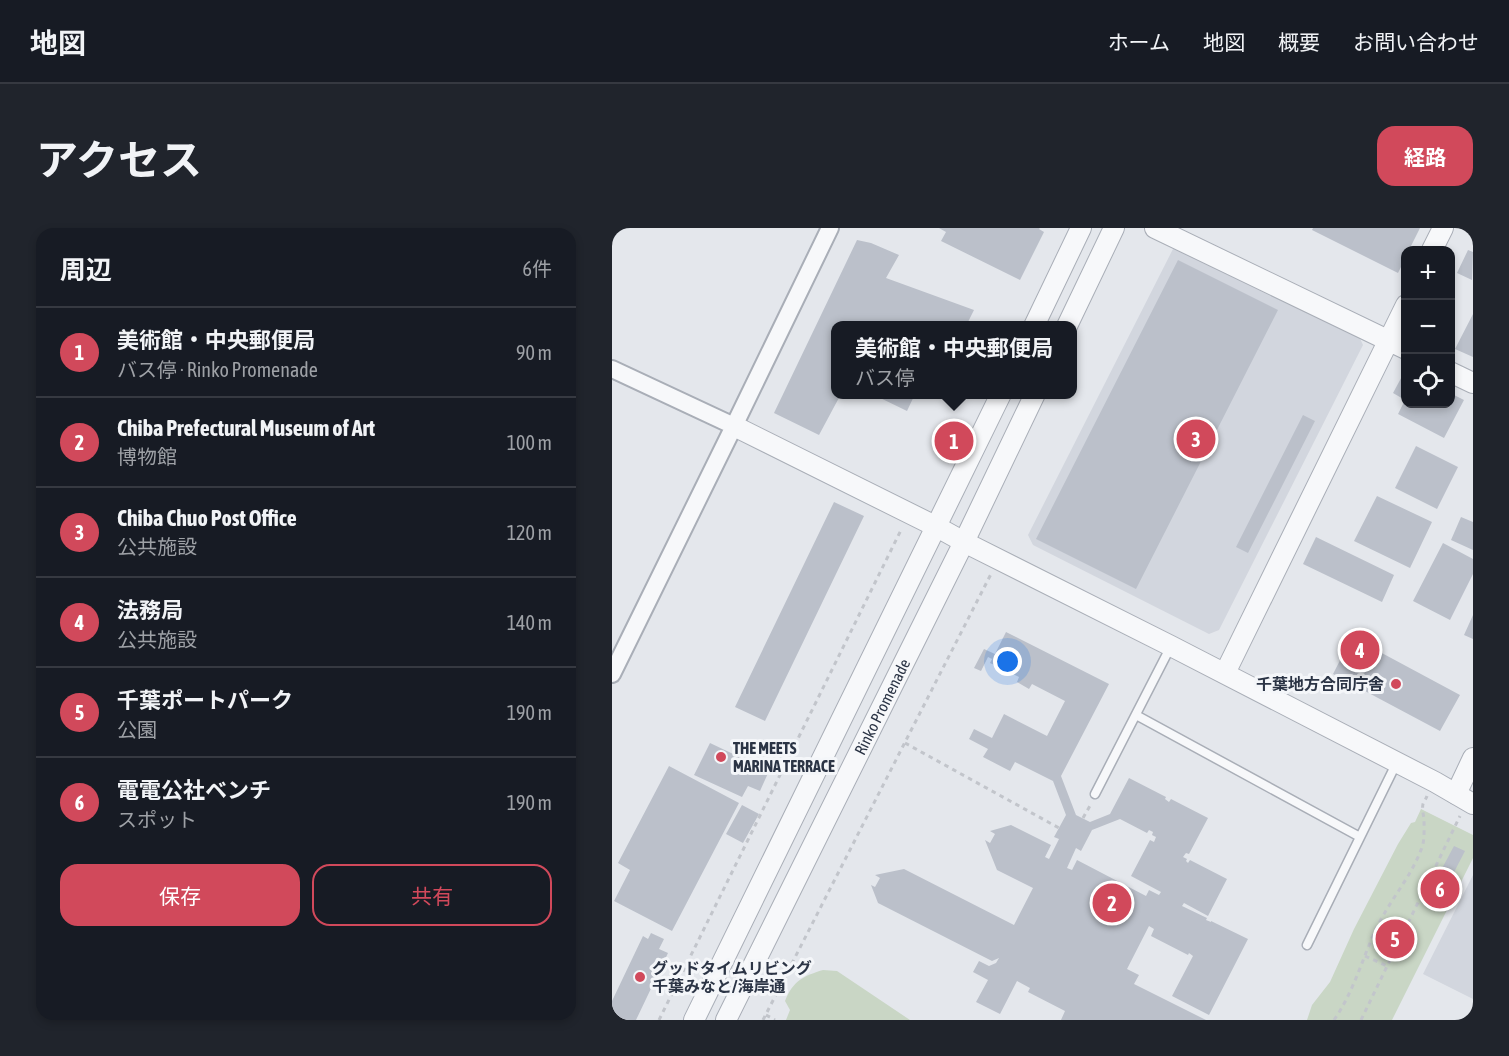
<!DOCTYPE html>
<html lang="ja">
<meta charset="utf-8">
<style>
:root{--surface:#171b24;--page:#20242c;--text:#f1f3f6;--muted:#9ea1a6;--line:#363941;--accent:#d1495b}
body{margin:0;font-family:"Asap Condensed","Noto Sans JP",sans-serif;background:var(--page);color:var(--text)}
.controls{position:absolute;right:18px;top:18px;display:grid;overflow:hidden;border-radius:12px;box-shadow:0 3px 9px #0003}
.controls button{width:54px;height:54px;display:grid;place-items:center;padding:0;border:0;border-bottom:2px solid var(--line);background:var(--surface);color:var(--text);font:30px sans-serif}
.you{position:absolute;left:396px;top:434px;width:21px;height:21px;margin:-15px;border:4px solid #fff;border-radius:50%;background:#1a73e8;box-shadow:0 0 0 9px #1a73e833}
.badge{display:grid;place-items:center;width:39px;height:39px;border-radius:50%;background:var(--accent);color:#fff;font-size:20px;font-weight:700}
.pin{position:absolute;translate:-50% -50%;border:3px solid #fff;box-shadow:0 2px 6px #0006}
.popup{position:absolute;left:219px;top:93px;width:246px;height:78px;box-sizing:border-box;display:grid;place-content:center;border-radius:12px;background:var(--surface);filter:drop-shadow(0 2px 4px #0005);font-size:20px;white-space:nowrap;color:var(--muted)}
.popup b{font-size:22px;color:var(--text)}
.popup::after{content:'';position:absolute;left:50%;top:100%;margin-left:-12px;border:12px solid transparent;border-top-color:var(--surface)}
.list{margin:0;padding:0;list-style:none}
h2{display:flex;justify-content:space-between;align-items:center;height:78px;margin:0;padding:0 24px;font-size:26px}
h2 small{font-size:20px;font-weight:400;color:var(--muted)}
.list li{display:grid;grid-template-columns:39px 1fr auto;gap:18px;align-items:center;box-sizing:border-box;height:90px;padding:0 24px;border-top:2px solid var(--line)}
.list b{display:block;font-size:22px;white-space:nowrap}
.list p{margin:0;font-size:20px;white-space:nowrap;color:var(--muted)}
.list em{font-size:20px;font-style:normal;color:var(--muted)}
.actions{display:flex;gap:12px;padding:18px 24px}
.actions a{flex:1;padding:14px 0;border:2px solid var(--accent);border-radius:18px;text-align:center;font-size:21px;color:var(--accent)}
.actions .main{background:var(--accent);color:#fff}
.icon{flex:none;width:33px;height:33px;fill:none;stroke:currentColor;stroke-width:2;stroke-linecap:round;stroke-linejoin:round}
.map{position:relative;flex:none;width:861px;height:792px;overflow:hidden;border-radius:18px}
header{display:flex;align-items:center;gap:36px;box-sizing:border-box;height:84px;padding:0 30px;background:var(--surface);border-bottom:2px solid var(--line)}
header strong{font-size:28px}
nav{display:flex;gap:33px;margin-inline-start:auto;font-size:21px}
.intro{display:flex;align-items:center;justify-content:space-between;box-sizing:border-box;height:144px;padding:0 36px}
h1{margin:0;font-size:42px}
.button{padding:15px 27px;border-radius:18px;background:var(--accent);color:#fff;font-size:21px;font-weight:700}
main{display:flex;gap:36px;padding:0 36px}
aside{flex:1;background:var(--surface);border-radius:18px;box-shadow:0 3px 9px #0003}
.map>svg:first-child{display:block}
.built{fill:#d2d6de}
.green{fill:#c9d6c5}
.building{fill:#bbc0ca;fill-rule:evenodd}
.lines{fill:none;stroke-linecap:round;stroke-linejoin:round}
.service-casing{stroke:#a9aeb7;stroke-width:11}
.minor-casing{stroke:#a9aeb7;stroke-width:20}
.tertiary-casing{stroke:#a9aeb7;stroke-width:22}
.path{stroke:#c2c5cb;stroke-width:3;stroke-dasharray:4.5 4.5;stroke-linecap:butt}
.service{stroke:#f7f8fa;stroke-width:8}
.minor{stroke:#f7f8fa;stroke-width:16}
.tertiary{stroke:#f7f8fa;stroke-width:20}
.poi-dot{fill:#d1495b;stroke:#f4f6f9;stroke-width:2}
.labels{text-anchor:middle;stroke-width:6;stroke-linejoin:round;paint-order:stroke}
.poi-label{font-size:16px;font-weight:bold;fill:#2b3445;stroke:#f4f6f9;text-anchor:start}
.street-label{font-size:16px;fill:#2b3445;stroke:#f4f6f9}
</style>
<header>
<strong>地図</strong>
<nav><a>ホーム</a><a>地図</a><a>概要</a><a>お問い合わせ</a></nav>
</header>
<div class="intro"><h1>アクセス</h1><a class="button">経路</a></div>
<main>
<aside>
<h2>周辺<small>6件</small></h2>
<ul class="list">
<li><span class="badge">1</span><div><b>美術館・中央郵便局</b><p>バス停 · Rinko Promenade</p></div><em>90 m</em></li>
<li><span class="badge">2</span><div><b>Chiba Prefectural Museum of Art</b><p>博物館</p></div><em>100 m</em></li>
<li><span class="badge">3</span><div><b>Chiba Chuo Post Office</b><p>公共施設</p></div><em>120 m</em></li>
<li><span class="badge">4</span><div><b>法務局</b><p>公共施設</p></div><em>140 m</em></li>
<li><span class="badge">5</span><div><b>千葉ポートパーク</b><p>公園</p></div><em>190 m</em></li>
<li><span class="badge">6</span><div><b>電電公社ベンチ</b><p>スポット</p></div><em>190 m</em></li>
</ul>
<div class="actions"><a class="main">保存</a><a>共有</a></div>
</aside>
<div class="map">
<svg width="861" height="792" viewBox="0 0 861 792">
<rect width="100%" height="100%" fill="#e4e7ec"/>
<path class="built" d="M 572,17 L 745,104 L 751,117 L 607,402 L 597,406 L 421,317 L 416,307 L 561,21 Z
M 861,647 L 861,771 L 811,746 Z"/>
<path class="green" d="M 809,581 L 861,607 L 861,630 L 780,792 L 695,792 L 700,777 L 718,754 L 742,701 L 786,616 L 799,595 L 803,594 Z
M 211,742 L 225,743 L 298,792 L 174,792 L 178,782 L 173,773 C 181,753 191,748 211,742 Z"/>
<path class="building" d="M 327,0 L 428,0 L 427,1 L 432,4 L 408,52 L 329,13 L 334,4 Z
M 701,0 L 808,0 L 797,22 L 794,22 L 794,29 L 786,45 L 700,2 Z
M 245,12 L 259,15 L 287,27 L 274,50 L 362,82 L 354,98 L 224,98 L 224,166 L 229,166 L 207,207 L 162,185 Z
M 856,22 L 861,24 L 860,52 L 845,45 Z
M 566,32 L 666,82 L 524,361 L 424,311 Z
M 861,86 L 861,129 L 843,121 Z
M 794,141 L 794,176 L 838,176 L 838,165 L 852,172 L 832,210 L 786,186 L 793,172 L 781,165 Z
M 260,166 L 303,166 L 295,183 Z
M 691,187 L 703,193 L 636,325 L 624,319 Z
M 804,218 L 846,239 L 825,281 L 783,260 Z
M 765,268 L 820,294 L 798,340 L 742,313 Z
M 222,274 L 252,288 L 153,493 L 123,479 Z
M 849,289 L 861,294 L 861,322 L 839,312 Z
M 704,309 L 782,347 L 770,374 L 691,336 Z
M 831,315 L 861,331 L 861,346 L 838,392 L 801,373 Z
M 861,387 L 861,411 L 852,407 Z
M 394,404 L 497,456 L 449,548 L 464,587 L 478,594 L 498,586 L 517,550 L 554,569 L 553,571 L 557,574 L 559,571 L 596,590 L 577,626 L 574,625 L 571,629 L 575,631 L 574,633 L 576,635 L 578,632 L 615,651 L 596,688 L 572,675 L 570,678 L 595,690 L 594,692 L 599,694 L 599,693 L 636,711 L 597,787 L 560,768 L 581,728 L 577,725 L 576,727 L 539,708 L 542,701 L 537,698 L 515,741 L 527,747 L 522,756 L 594,792 L 449,792 L 453,783 L 416,764 L 418,760 L 405,753 L 388,786 L 364,774 L 376,752 L 361,744 L 367,733 L 377,738 L 384,735 L 387,730 L 380,733 L 266,675 L 259,657 L 263,659 L 268,650 L 263,647 L 292,641 L 402,697 L 421,660 L 385,642 L 373,612 L 378,615 L 383,606 L 378,603 L 399,597 L 439,617 L 433,629 L 437,631 L 447,611 L 442,609 L 454,587 L 441,553 L 403,534 L 398,543 L 371,529 L 376,521 L 357,511 L 362,501 L 380,510 L 392,486 L 435,508 L 453,473 L 420,456 L 417,461 L 405,454 L 407,449 L 378,435 L 380,431 L 376,429 L 369,443 L 362,440 L 372,421 L 383,426 ZM 508,591 L 535,605 L 537,602 L 541,604 L 540,607 L 544,609 L 542,614 L 538,612 L 519,648 L 549,664 L 547,667 L 537,662 L 534,668 L 465,632 L 460,642 L 455,640 L 464,620 L 469,623 L 480,602 Z
M 740,409 L 848,467 L 828,503 L 721,446 Z
M 98,515 L 157,543 L 148,563 L 136,558 L 130,569 L 82,547 Z
M 57,538 L 127,575 L 60,703 L 2,673 L 18,642 L 6,635 Z
M 130,577 L 147,586 L 131,615 L 114,606 Z
M 842,618 L 853,623 L 838,652 L 827,646 Z
M 39,705 L 52,711 L 47,721 L 56,725 L 24,792 L 0,792 L 0,773 L 31,708 L 36,711 Z"/>
<g class="lines">
<defs>
<path id="service" d="M 524,487 L 748,609
M 483,566 L 559,418
M 695,717 L 785,534"/>
<path id="minor" d="M 0,141 L 122,198
M 0,446 L 122,198 L 218,0"/>
<g id="tertiary">
<path d="M 543,0 L 794,121"/>
<path d="M 820,22 L 831,0"/>
<path d="M 422,98 L 469,0"/>
<path d="M 455,98 L 502,0"/>
<path d="M 838,144 L 861,155"/>
<path d="M 122,198 L 325,299 L 352,314 L 559,418 L 823,554 L 861,576"/>
<path d="M 613,445 L 794,77"/>
<path d="M 844,566 L 861,530"/>
<path d="M 82,792 L 389,166"/>
<path id="s1" d="M 114,792 L 352,314 L 423,166"/>
</g>
</defs>
<use href="#service" class="service-casing"/>
<use href="#minor" class="minor-casing"/>
<use href="#tertiary" class="tertiary-casing"/>
<path class="path" d="M 293,515 L 447,600
M 471,590 L 479,576
M 753,728 L 775,738
M 154,787 L 163,792
M 47,792 L 290,300
M 151,792 L 379,346
M 722,792 C 743,762 751,727 767,695 C 780,670 799,648 809,622 C 813,614 812,600 812,590 C 811,586 810,580 811,576 C 812,573 814,571 815,568
M 749,792 L 848,588"/>
<use href="#service" class="service"/>
<use href="#minor" class="minor"/>
<use href="#tertiary" class="tertiary"/>
</g>
<g class="poi-dot">
<circle cx="784" cy="456" r="6"/>
<circle cx="109" cy="529" r="6"/>
<circle cx="28" cy="749" r="6"/>
</g>
<g class="labels">
<g class="poi-label">
<text x="772" y="462" text-anchor="end">千葉地方合同庁舎</text>
<text x="121" y="526">THE MEETS<tspan x="121" dy="18">MARINA TERRACE</tspan></text>
<text x="40" y="746">グッドタイムリビング<tspan x="40" dy="18">千葉みなと/海岸通</tspan></text>
</g>
<g class="street-label">
<text dy="6" stroke="none"><textPath href="#s1" startOffset="350">Rinko Promenade</textPath></text>
</g>
</g>
</svg>
<div class="controls">
<button>+</button>
<button>−</button>
<button><svg class="icon" aria-label="locate" viewBox="0 0 24 24"><circle cx="12" cy="12" r="6"/><path d="M12 2v4M12 18v4M2 12h4M18 12h4"/></svg></button>
</div>
<div class="you"></div>
<div class="pin badge" style="left:342px;top:213px">1</div>
<div class="popup"><b>美術館・中央郵便局</b>バス停</div>
<div class="pin badge" style="left:500px;top:675px">2</div>
<div class="pin badge" style="left:584px;top:211px">3</div>
<div class="pin badge" style="left:748px;top:422px">4</div>
<div class="pin badge" style="left:783px;top:711px">5</div>
<div class="pin badge" style="left:828px;top:661px">6</div>
</div>
</main>
